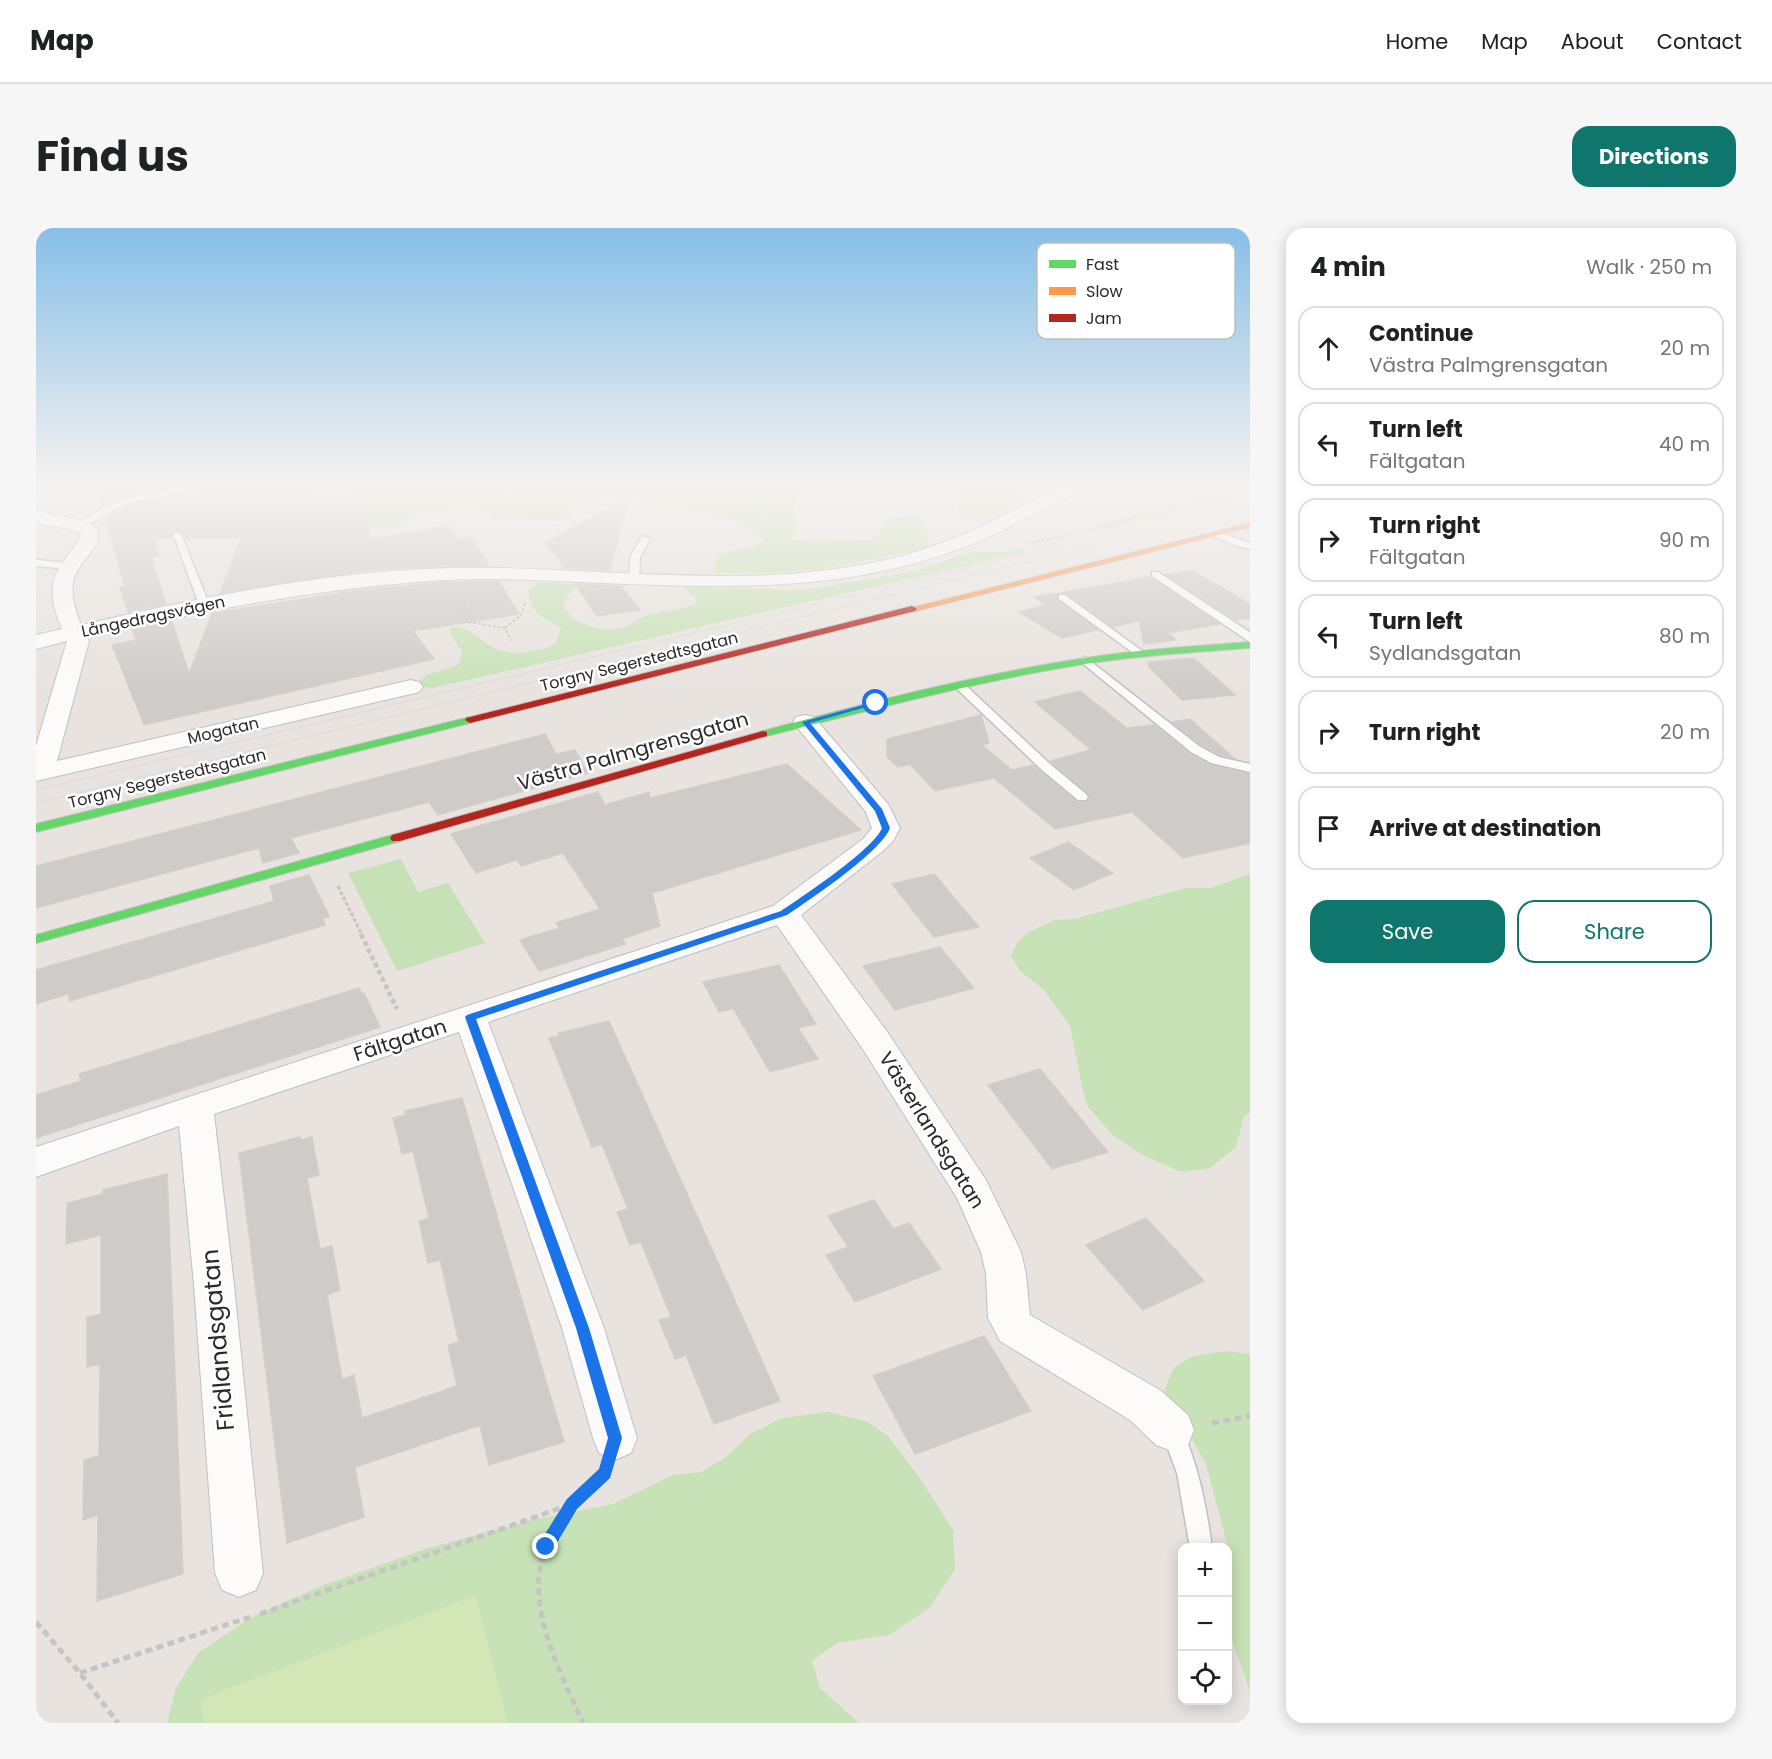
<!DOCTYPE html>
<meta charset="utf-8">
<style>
:root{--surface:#fff;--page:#f6f6f6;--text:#202124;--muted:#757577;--line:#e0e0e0;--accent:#0f766e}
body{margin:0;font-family:Poppins,sans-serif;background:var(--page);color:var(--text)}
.controls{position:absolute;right:18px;bottom:18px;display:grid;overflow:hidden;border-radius:12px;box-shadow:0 3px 15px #0003}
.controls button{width:54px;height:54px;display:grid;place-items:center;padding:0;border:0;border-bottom:2px solid var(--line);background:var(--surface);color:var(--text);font:30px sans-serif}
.stop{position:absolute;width:18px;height:18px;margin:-14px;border:4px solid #1a73e8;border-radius:50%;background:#fff}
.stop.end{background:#1a73e8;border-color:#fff;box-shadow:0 2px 6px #0008}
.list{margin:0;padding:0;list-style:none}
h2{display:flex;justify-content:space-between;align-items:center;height:78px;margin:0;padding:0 24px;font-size:26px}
h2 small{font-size:20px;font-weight:400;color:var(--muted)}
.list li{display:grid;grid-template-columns:39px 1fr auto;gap:18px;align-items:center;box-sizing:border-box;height:84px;margin:0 12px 12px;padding:0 12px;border:2px solid var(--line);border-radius:18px}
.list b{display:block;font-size:22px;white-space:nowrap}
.list p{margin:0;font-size:20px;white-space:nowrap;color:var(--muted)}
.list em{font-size:20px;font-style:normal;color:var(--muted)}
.actions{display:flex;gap:12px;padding:18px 24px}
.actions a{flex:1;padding:14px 0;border:2px solid var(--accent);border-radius:18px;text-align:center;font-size:21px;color:var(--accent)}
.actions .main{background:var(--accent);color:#fff}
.icon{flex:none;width:33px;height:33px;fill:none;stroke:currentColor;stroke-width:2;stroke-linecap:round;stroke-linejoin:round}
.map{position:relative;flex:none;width:1214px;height:1495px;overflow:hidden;border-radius:18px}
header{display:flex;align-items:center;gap:36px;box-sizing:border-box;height:84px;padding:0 30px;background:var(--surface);border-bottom:2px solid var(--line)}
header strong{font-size:28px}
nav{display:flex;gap:33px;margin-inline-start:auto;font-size:21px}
.intro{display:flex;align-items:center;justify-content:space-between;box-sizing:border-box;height:144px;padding:0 36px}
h1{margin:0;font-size:42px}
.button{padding:15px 27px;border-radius:18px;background:var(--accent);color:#fff;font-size:21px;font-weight:700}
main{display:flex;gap:36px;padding:0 36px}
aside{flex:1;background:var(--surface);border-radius:18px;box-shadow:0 3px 15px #0003}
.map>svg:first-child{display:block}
.green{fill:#c8e2b7}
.pitch{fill:#d3e6b5}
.building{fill:#cecbc8;stroke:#d2cfca;stroke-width:1.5}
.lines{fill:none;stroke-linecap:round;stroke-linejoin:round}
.lane-casing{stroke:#c1bfc0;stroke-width:3}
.street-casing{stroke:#c1bfc0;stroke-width:2}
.fast-casing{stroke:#c1bfc0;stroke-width:2}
.slow-casing{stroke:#c1bfc0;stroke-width:2}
.jam-casing{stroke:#c1bfc0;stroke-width:2}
.path-far3{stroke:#c6c5c5;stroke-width:2;stroke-dasharray:3 2;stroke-linecap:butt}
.path-far2{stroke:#c6c5c5;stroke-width:3;stroke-dasharray:4 2;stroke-linecap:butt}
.path-far1{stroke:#c6c5c5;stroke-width:4.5;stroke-dasharray:5 3;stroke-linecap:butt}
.path{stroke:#c6c5c5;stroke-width:5;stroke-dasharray:7 4.5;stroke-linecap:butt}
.lane{fill:#fcfbfa;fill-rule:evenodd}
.street{fill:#fcfbfa;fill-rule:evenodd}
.fast{fill:#63d668;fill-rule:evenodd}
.slow{fill:#ff974d;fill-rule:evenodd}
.jam{fill:#b3261e;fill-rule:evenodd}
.tram{stroke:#dddcde;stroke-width:1.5}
.route{fill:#1a73e8}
.labels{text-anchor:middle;stroke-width:5;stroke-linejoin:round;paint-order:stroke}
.far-street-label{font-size:16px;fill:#292929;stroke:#fff}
.street-label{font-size:20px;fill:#292929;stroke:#fff}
.near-street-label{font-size:24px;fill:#292929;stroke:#fff}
.key{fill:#fff;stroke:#bfbfbf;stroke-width:1.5}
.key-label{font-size:16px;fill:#292929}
</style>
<header>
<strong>Map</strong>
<nav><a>Home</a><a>Map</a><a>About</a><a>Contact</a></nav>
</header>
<div class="intro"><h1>Find us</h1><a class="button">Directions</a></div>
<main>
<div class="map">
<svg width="1214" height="1495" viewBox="0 0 1214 1495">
<rect width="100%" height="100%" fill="#e8e3de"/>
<path class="green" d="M 252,254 L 773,254 C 762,270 752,281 762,299 L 755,312 L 776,314 L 837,312 L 853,290 L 880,288 L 888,296 L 894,314 L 889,321 L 785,341 L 735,345 L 677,345 L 683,326 L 719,318 L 729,312 L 706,295 L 593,268 L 538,274 L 535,286 L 524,293 L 460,291 L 450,283 L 426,280 L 379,288 L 366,298 L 346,301 L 332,298 L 318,275 L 309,266 Z
M 880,254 L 1010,254 L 962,287 L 947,291 L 921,286 L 924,276 L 918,264 Z
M 1214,264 L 1214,267 L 1048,306 L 1068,297 L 1126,282 Z
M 987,321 L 991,324 L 396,460 L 389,459 L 383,454 C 393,442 412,444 424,435 L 426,424 L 414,405 L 414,400 C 432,396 445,414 460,421 C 472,426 485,426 498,423 C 505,422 513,420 520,415 L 525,400 C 505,388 495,387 492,361 L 502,355 L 509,354 L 542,357 L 534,364 L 528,374 C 531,398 569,405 590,399 C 597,396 603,390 610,388 C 626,383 645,383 660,376 L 660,370 L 649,361 L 650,359 L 761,362 L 787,359 L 880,343 L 935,324 L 963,324 Z
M 365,631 L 382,664 L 412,655 L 449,715 L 361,743 L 312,645 Z
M 1214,646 L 1214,884 L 1208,888 L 1200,919 L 1174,940 L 1145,944 L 1107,927 L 1077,907 L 1052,879 L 1046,859 L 1034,798 L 1008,762 L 984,743 L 975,728 L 981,715 L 991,705 L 1019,692 L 1039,691 L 1149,660 L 1175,660 Z
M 1188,1123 L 1214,1126 L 1214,1463 L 1192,1401 L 1192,1320 L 1170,1236 L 1128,1162 L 1138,1140 L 1157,1128 Z
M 793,1184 L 832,1194 L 852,1208 L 883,1249 L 917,1302 L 919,1341 L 893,1380 L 853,1407 L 801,1415 L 776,1433 L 784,1460 L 823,1495 L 471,1495 L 439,1368 L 166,1471 L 168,1495 L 131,1495 L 140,1460 L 163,1424 L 216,1389 L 285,1358 L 392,1320 L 496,1292 L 577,1276 L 637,1247 L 666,1244 L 690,1229 L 713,1207 L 746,1190 Z"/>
<path class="pitch" d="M 439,1368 L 471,1495 L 168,1495 L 166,1471 Z"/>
<path class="building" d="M 63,254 L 165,254 L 106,264 L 66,278 L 61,260 L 64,260 Z
M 202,254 L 277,254 L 287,271 L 326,267 L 335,311 L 413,298 L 423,311 L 435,309 L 453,338 L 368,340 L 322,344 L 184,365 L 205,310 L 149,310 L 146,304 L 137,302 L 136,310 L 117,310 L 123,328 L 115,330 L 130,376 L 92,384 L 84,359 L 89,358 L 69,290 L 101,275 Z
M 593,269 L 574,342 L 528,340 L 510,314 Z
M 1155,342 L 1214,376 L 1214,390 L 1200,392 L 1130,347 Z
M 1114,349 L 1183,396 L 1132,405 L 1140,412 L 1108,416 L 1103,393 L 1077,399 L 1030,365 L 1024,365 Z
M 463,353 L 483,386 L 377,403 L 398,431 L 108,497 L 76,417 L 100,412 L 96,401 L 136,393 L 153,446 L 176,385 L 317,363 L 407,354 Z
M 539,356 L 585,358 L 604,382 L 561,388 Z
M 1023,365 L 1022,373 L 1062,402 L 1026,410 L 983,384 L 1010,377 L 998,369 Z
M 1158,430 L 1199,467 L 1146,472 L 1113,439 L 1112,434 Z
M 1044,463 L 1091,500 L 1118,497 L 1154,526 L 1174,537 L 1214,546 L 1214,615 L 1147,630 L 1096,584 L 1019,601 L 958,550 L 899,563 L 874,536 L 862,539 L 851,529 L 851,511 L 945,487 L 953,515 L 946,517 L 976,542 L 997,537 L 1041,574 L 1050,574 L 1054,570 L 1052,565 L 1014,533 L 1055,522 L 999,474 Z
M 1154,491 L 1198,530 L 1184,527 L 1164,516 L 1136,494 Z
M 509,506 L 520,526 L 539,522 L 552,545 L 402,587 L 393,574 L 255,610 L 263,625 L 227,635 L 223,620 L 0,680 L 0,638 Z
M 751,536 L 825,602 L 616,665 L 624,698 L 586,711 L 589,716 L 503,743 L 484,712 L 523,700 L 520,695 L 564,681 L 527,625 L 485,638 L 481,632 L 440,645 L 415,606 L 562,564 L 569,577 L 613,564 L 614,570 Z
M 1032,614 L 1077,645 L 1038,662 L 994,630 Z
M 898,646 L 925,678 L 943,699 L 898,709 L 856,656 Z
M 273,647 L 293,688 L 287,691 L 289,697 L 34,773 L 32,766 L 0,776 L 0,742 L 238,673 L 234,658 Z
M 904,719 L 938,760 L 859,782 L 827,738 Z
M 743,737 L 780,796 L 762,800 L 782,831 L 734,844 L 697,780 L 683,784 L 667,754 Z
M 323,760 L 326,766 L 328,765 L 344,799 L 0,910 L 0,867 L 45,853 L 43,846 Z
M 573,793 L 644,950 L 744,1173 L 678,1196 L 650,1127 L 639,1131 L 623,1092 L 635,1089 L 622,1056 L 605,1014 L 594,1017 L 581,984 L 592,981 L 566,916 L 556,919 L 513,810 L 523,808 L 522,805 Z
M 1004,841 L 1072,924 L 1016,941 L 952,857 Z
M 426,870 L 528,1214 L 453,1237 L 444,1197 L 319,1239 L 328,1289 L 251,1315 L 203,925 L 264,909 L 265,912 L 276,909 L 283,947 L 271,950 L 284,1021 L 296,1018 L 304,1062 L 291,1067 L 306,1151 L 318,1147 L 326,1190 L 421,1158 L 412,1117 L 423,1114 L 404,1032 L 392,1035 L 383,993 L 393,990 L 377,923 L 366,926 L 357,890 L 370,887 L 369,883 Z
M 131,946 L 147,1346 L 61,1373 L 62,1287 L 47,1292 L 48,1232 L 63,1228 L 64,1136 L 51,1139 L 51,1089 L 65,1086 L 65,1007 L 30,1016 L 31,975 L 67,966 L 67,962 Z
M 838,972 L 857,1001 L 873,995 L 905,1041 L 819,1074 L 790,1027 L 812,1019 L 792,988 Z
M 1110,990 L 1168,1053 L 1107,1082 L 1050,1017 Z
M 948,1108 L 995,1183 L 879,1226 L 837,1148 Z"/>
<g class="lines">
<defs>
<path id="lane" d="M 181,254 L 200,254 L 100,273 L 82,280 L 47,300 L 40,298 C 77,264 134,262 181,254 Z
M 1181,303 L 1214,315 L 1214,321 L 1198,317 L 1178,308 L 1177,306 Z
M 138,304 L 145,306 L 173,376 L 172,378 L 163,376 L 137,306 Z
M 606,308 L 614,310 L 604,330 L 603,349 L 598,352 L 593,349 L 594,330 Z
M 0,332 L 34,335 L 39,338 L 34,341 L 0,338 Z
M 1116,344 L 1122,344 L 1212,403 L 1214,405 L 1214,414 L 1116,348 Z
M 1023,367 L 1029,367 L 1109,425 L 1108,427 L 1100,427 L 1023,371 Z
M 1049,429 L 1163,518 L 1183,529 L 1214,536 L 1214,544 L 1175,535 L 1155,524 L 1045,434 L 1044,432 Z
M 923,454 L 927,455 L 1014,536 L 1050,566 L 1052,569 L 1050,572 L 1042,572 L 1006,542 L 919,459 L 917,457 Z
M 1136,1192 L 1143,1195 C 1162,1235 1170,1276 1176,1320 L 1154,1320 L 1141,1245 L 1125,1202 L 1129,1195 Z"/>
<path id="street" d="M 0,254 L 13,254 L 6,272 L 0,273 Z
M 1029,254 L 1051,254 C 1037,271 999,286 980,296 C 845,365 714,361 567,355 C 514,353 460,349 407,352 C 286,360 169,382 51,409 L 53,413 L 21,533 L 375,452 L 383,454 L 387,459 L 383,464 L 375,466 L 0,553 L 0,518 L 31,413 L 0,421 L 0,407 L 26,401 C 16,378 11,356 27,334 C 34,325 41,317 45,306 L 39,302 L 0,295 L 0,283 L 51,294 L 62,302 C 66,319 45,332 39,347 C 33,364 39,381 45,397 C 166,369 291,343 415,340 C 560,337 711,365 854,331 C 916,316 975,286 1029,254 Z
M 769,487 L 778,489 L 852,576 L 864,600 L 857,613 L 847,623 L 765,687 L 852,805 L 950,952 L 985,1024 L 990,1046 L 994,1087 L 1124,1162 L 1152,1187 L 1158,1202 L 1152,1217 L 1136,1223 L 1120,1217 L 1094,1192 L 964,1113 L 952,1090 L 950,1046 L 945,1024 L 921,970 L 828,823 L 741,697 L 452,794 L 568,1100 L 601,1210 L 595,1225 L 579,1232 L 563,1225 L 557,1210 L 526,1100 L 423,804 L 178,886 L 198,1057 L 227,1345 L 220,1362 L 203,1369 L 186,1362 L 179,1345 L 158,1057 L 143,898 L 0,949 L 0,919 L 737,678 L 827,611 L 836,600 L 830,584 L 757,494 L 760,489 Z"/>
<path id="fast" d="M 1214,414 L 1214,420 C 1161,424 1108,427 1055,435 C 944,452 836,482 727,509 L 722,506 L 723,504 C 833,474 943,446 1056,429 C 1108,421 1161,418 1214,414 Z
M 434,489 L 438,490 L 438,494 L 0,604 L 0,596 Z
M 360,606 L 366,610 L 364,613 L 0,715 L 0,707 Z"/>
<path id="slow" d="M 1214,295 L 1214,299 L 876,384 L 871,381 Z"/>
<path id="jam" d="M 876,378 L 881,381 L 879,383 L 434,495 L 429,492 L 430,490 Z
M 727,503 L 731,504 L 731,508 L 364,613 L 356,613 L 354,610 L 356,607 Z"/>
</defs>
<use href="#lane" class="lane-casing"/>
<use href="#street" class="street-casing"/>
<use href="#fast" class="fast-casing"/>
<use href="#slow" class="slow-casing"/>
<use href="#jam" class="jam-casing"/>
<path class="path-far3" d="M 991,315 L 1030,308 L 1138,277 L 1214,262
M 430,371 L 426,382 L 432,394 L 469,400 L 475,413
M 469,400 L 485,387 L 490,374"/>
<path class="path-far2" d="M 302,658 L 326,707"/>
<path class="path-far1" d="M 325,706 L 361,781"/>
<path class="path" d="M 1176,1195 L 1214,1188
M 536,1277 C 527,1290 515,1304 509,1320 C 488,1379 524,1442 547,1495
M 224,1386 L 536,1276 L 565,1249
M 0,1394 L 44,1445 L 82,1495
M 44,1445 L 214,1389"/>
<use href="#lane" class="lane"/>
<use href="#street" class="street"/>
<use href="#fast" class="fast"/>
<use href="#slow" class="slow"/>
<use href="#jam" class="jam"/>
<path class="tram" d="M 0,562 L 1051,311
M 0,575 L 1214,280"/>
</g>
<linearGradient id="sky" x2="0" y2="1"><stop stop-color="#86bfe8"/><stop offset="0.55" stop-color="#f5f2f0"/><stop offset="1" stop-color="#f5f2f0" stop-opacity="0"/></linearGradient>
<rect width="1214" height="463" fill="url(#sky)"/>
<path class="route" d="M 838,474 L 844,475 L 774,495 L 846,581 L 854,600 C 845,624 775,671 751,687 L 440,791 L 553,1100 L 586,1210 L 574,1250 L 541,1281 L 515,1325 L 510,1327 L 504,1325 L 502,1319 L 504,1314 L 531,1271 L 563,1241 L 572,1210 L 540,1100 L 429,789 L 431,787 L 745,683 C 766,669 838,621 846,600 L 839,583 L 766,494 Z"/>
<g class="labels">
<g class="far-street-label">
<text transform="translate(117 388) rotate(-12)" y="6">Långedragsvägen</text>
<text transform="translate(603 433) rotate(-14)" y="6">Torgny Segerstedtsgatan</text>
<text transform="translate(187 502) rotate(-13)" y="6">Mogatan</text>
<text transform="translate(131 550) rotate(-14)" y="6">Torgny Segerstedtsgatan</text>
</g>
<g class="street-label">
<text transform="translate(597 523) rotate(-16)" y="7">Västra Palmgrensgatan</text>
<text transform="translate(364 812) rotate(-18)" y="7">Fältgatan</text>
<text transform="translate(896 902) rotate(58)" y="7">Västerlandsgatan</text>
</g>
<g class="near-street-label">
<text transform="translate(182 1112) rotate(-95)" y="8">Fridlandsgatan</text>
</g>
</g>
<rect x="1001" y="15" width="198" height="96" rx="9" class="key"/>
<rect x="1013" y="32" width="27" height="8" fill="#63d668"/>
<rect x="1013" y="59" width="27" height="8" fill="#ff974d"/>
<rect x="1013" y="86" width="27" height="8" fill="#b3261e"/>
<g class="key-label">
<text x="1050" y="42">Fast</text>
<text x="1050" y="69">Slow</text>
<text x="1050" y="96">Jam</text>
</g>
</svg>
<div class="controls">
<button>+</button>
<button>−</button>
<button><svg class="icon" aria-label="locate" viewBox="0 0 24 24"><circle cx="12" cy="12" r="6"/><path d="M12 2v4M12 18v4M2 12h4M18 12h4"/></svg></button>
</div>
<div class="stop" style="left:840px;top:475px"></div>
<div class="stop end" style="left:510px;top:1319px"></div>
</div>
<aside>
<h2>4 min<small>Walk · 250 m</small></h2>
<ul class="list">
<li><svg class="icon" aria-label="ahead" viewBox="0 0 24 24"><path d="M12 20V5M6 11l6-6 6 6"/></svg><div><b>Continue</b><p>Västra Palmgrensgatan</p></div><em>20 m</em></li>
<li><svg class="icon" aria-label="left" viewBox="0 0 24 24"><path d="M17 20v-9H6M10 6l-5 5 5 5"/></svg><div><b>Turn left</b><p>Fältgatan</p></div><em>40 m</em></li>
<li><svg class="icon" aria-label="right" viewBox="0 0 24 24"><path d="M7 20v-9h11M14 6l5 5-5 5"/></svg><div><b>Turn right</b><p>Fältgatan</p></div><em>90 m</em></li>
<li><svg class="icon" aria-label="left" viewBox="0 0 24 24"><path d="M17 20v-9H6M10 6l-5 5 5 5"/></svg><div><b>Turn left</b><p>Sydlandsgatan</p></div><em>80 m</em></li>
<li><svg class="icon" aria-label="right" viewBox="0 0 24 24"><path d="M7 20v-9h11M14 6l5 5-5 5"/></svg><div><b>Turn right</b></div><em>20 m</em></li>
<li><svg class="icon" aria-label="arrive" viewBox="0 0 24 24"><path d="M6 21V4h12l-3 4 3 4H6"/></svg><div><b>Arrive at destination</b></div></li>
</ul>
<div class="actions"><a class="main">Save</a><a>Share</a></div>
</aside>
</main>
